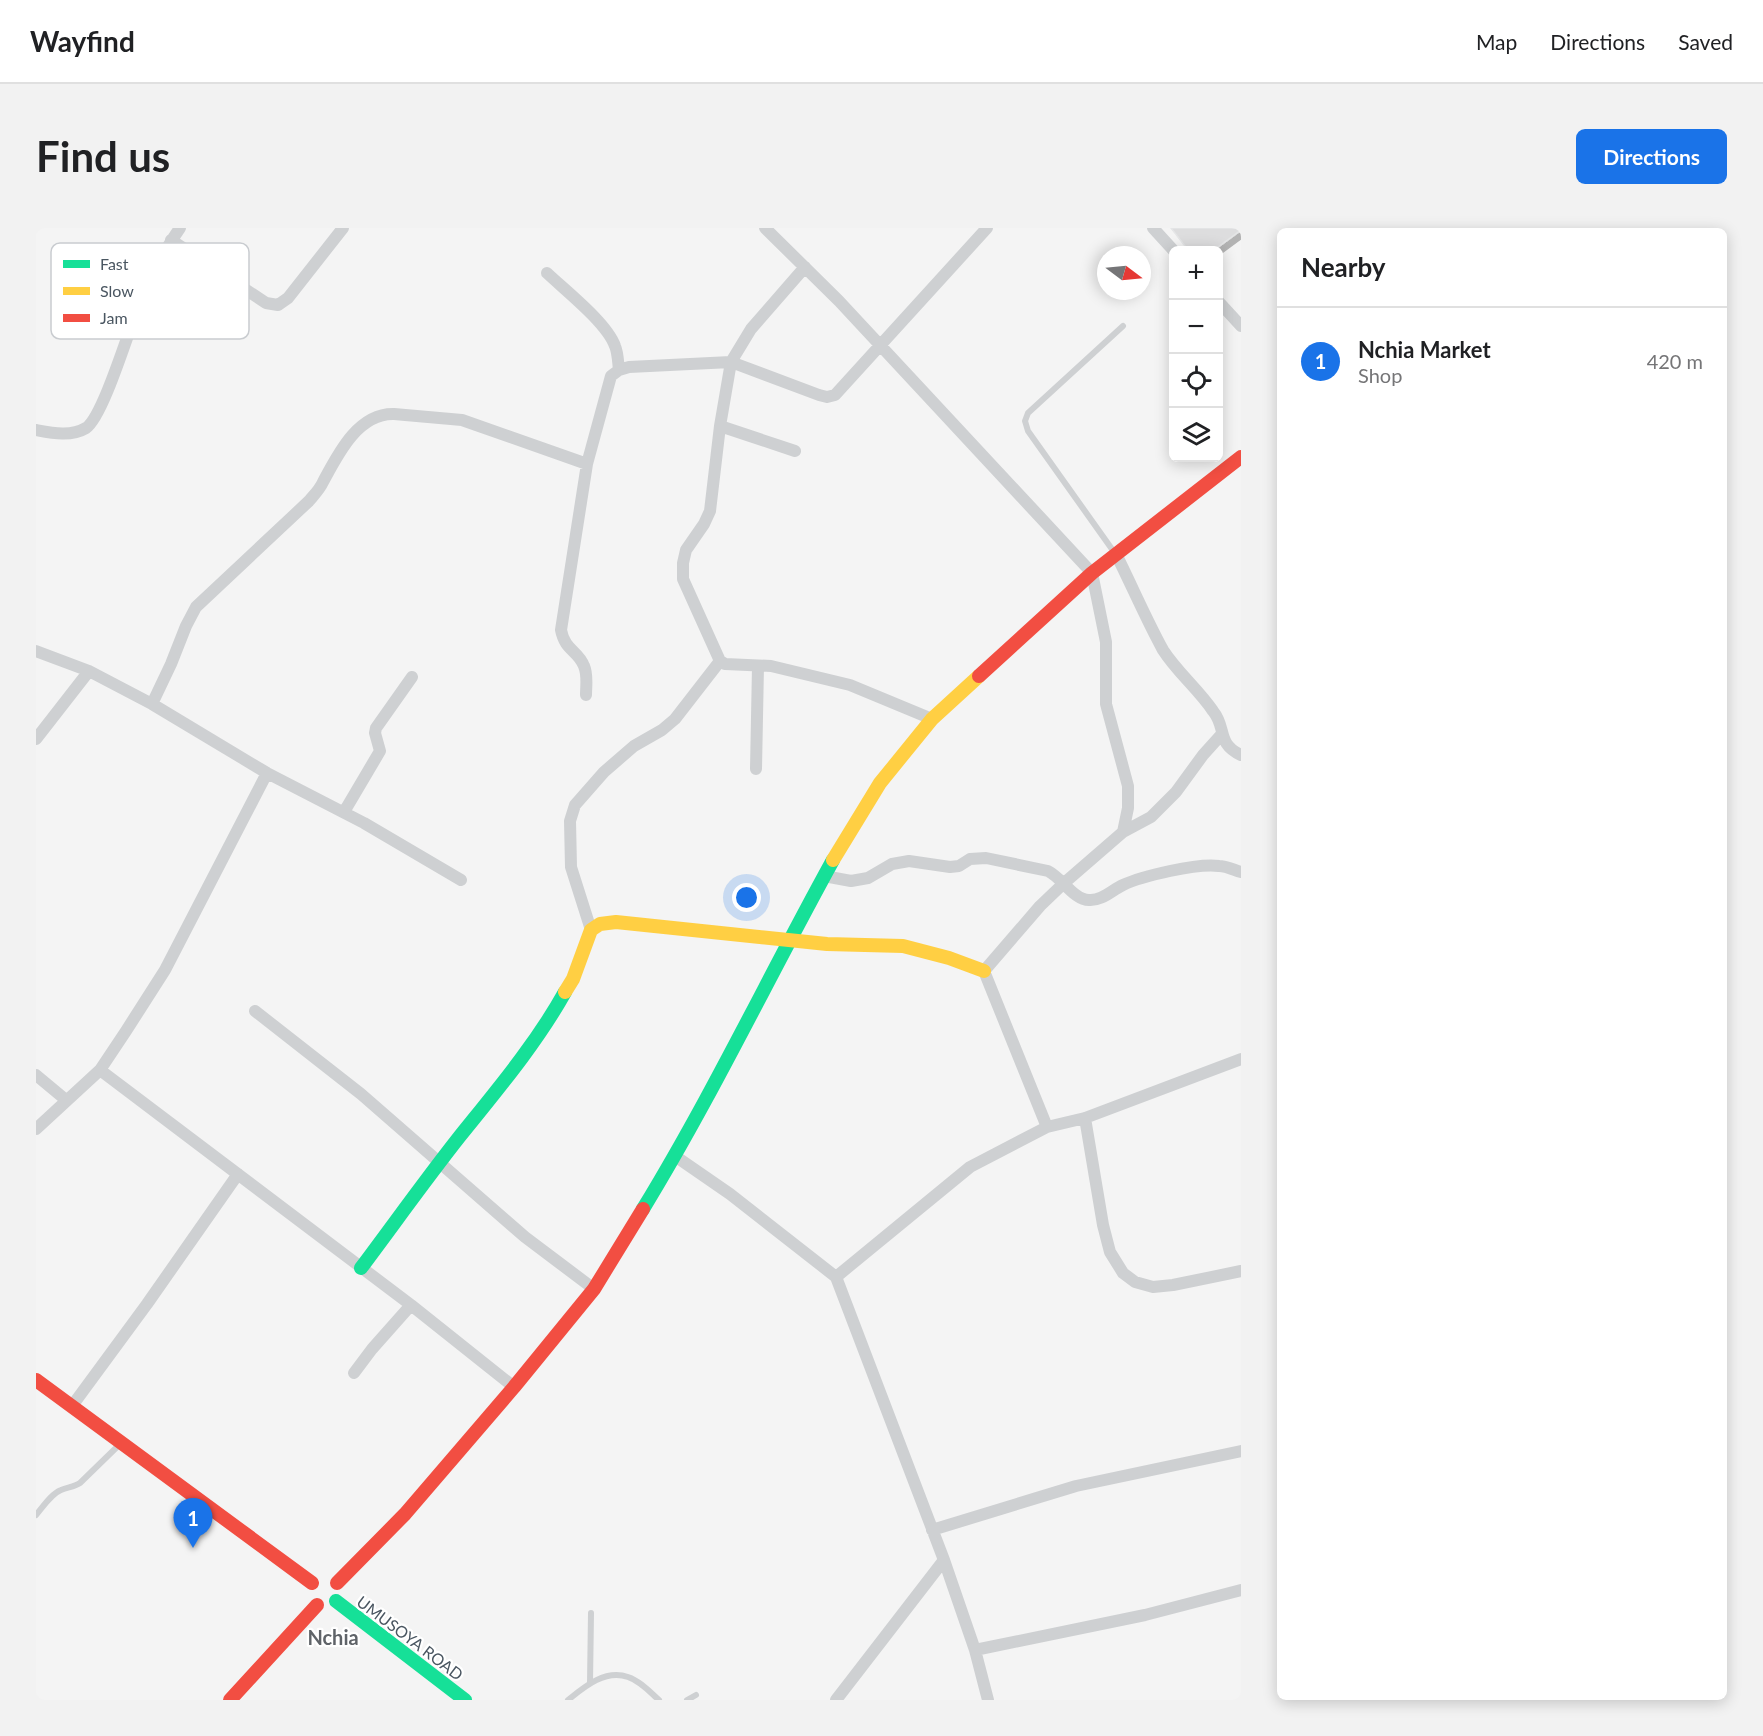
<!DOCTYPE html>
<meta charset="utf-8">
<style>
:root{--surface:#fff;--page:#f2f2f2;--text:#202124;--muted:#757577;--line:#e0e0e0;--accent:#1a73e8}
body{margin:0;font-family:Lato,sans-serif;background:var(--page);color:var(--text)}
.controls{position:absolute;right:18px;top:18px;display:grid;overflow:hidden;border-radius:9px;box-shadow:0 3px 15px #0003}
.controls button{width:54px;height:54px;display:grid;place-items:center;padding:0;border:0;border-bottom:2px solid var(--line);background:var(--surface);color:var(--text);font:30px sans-serif}
.compass{position:absolute;left:1061px;top:18px;width:54px;height:54px;border-radius:50%;background:var(--surface);box-shadow:0 3px 15px #0003;rotate:106deg}
.you{position:absolute;left:711px;top:670px;width:21px;height:21px;margin:-15px;border:4px solid #fff;border-radius:50%;background:#1a73e8;box-shadow:0 0 0 9px #1a73e833}
.badge{display:grid;place-items:center;width:39px;height:39px;border-radius:50%;background:var(--accent);color:#fff;font-size:20px;font-weight:700}
.pin{position:absolute;translate:-50% -50px;filter:drop-shadow(0 2px 3px #0008)}
.pin::after{content:'';position:absolute;top:32px;width:21px;height:18px;background:inherit;clip-path:polygon(0 0,100% 0,50% 100%)}
.list{margin:0;padding:0;list-style:none}
h2{display:flex;justify-content:space-between;align-items:center;height:78px;margin:0;padding:0 24px;font-size:26px}
h2 small{font-size:20px;font-weight:400;color:var(--muted)}
.list li{display:grid;grid-template-columns:39px 1fr auto;gap:18px;align-items:center;box-sizing:border-box;height:108px;padding:0 24px;border-top:2px solid var(--line)}
.list b{display:block;font-size:22px;white-space:nowrap}
.list p{margin:0;font-size:20px;white-space:nowrap;color:var(--muted)}
.list em{font-size:20px;font-style:normal;color:var(--muted)}
.icon{flex:none;width:33px;height:33px;fill:none;stroke:currentColor;stroke-width:2;stroke-linecap:round;stroke-linejoin:round}
.map{position:relative;flex:none;width:1205px;height:1472px;overflow:hidden;border-radius:9px}
header{display:flex;align-items:center;gap:36px;box-sizing:border-box;height:84px;padding:0 30px;background:var(--surface);border-bottom:2px solid var(--line)}
header strong{font-size:28px}
nav{display:flex;gap:33px;margin-inline-start:auto;font-size:21px}
.intro{display:flex;align-items:center;justify-content:space-between;box-sizing:border-box;height:144px;padding:0 36px}
h1{margin:0;font-size:42px}
.button{padding:15px 27px;border-radius:9px;background:var(--accent);color:#fff;font-size:21px;font-weight:700}
main{display:flex;gap:36px;padding:0 36px}
aside{flex:1;background:var(--surface);border-radius:9px;box-shadow:0 3px 15px #0003}
.map>svg:first-child{display:block}
.building{fill:#ddddde;stroke:#e5e6e7;stroke-width:1.5;filter:url(#shadow)}
.lines{fill:none;stroke-linecap:round;stroke-linejoin:round}
.lane{stroke:#ced0d2;stroke-width:6}
.street{stroke:#ced0d2;stroke-width:12}
.fast{stroke:#16e098;stroke-width:14}
.slow{stroke:#ffcf43;stroke-width:14}
.jam{stroke:#f24e42;stroke-width:14}
.labels{text-anchor:middle;stroke-width:4.5;stroke-linejoin:round;paint-order:stroke}
.street-label{font-size:16px;fill:#4a5661;stroke:#fff}
.quarter-label{font-size:20px;font-weight:bold;fill:#5f6368;stroke:#fff}
.key{fill:#fff;stroke:#c9ccd0;stroke-width:1.5}
.key-label{font-size:16px;fill:#4a5661}
</style>
<header>
<strong>Wayfind</strong>
<nav><a>Map</a><a>Directions</a><a>Saved</a></nav>
</header>
<div class="intro"><h1>Find us</h1><a class="button">Directions</a></div>
<main>
<div class="map">
<svg width="1205" height="1472" viewBox="0 0 1205 1472">
<defs>
<filter id="shadow"><feDropShadow dx="5" dy="5" stdDeviation="0" flood-color="#0004"/></filter>
</defs>
<rect width="100%" height="100%" fill="#f4f4f4"/>
<path class="building" d="M 1135,0 L 1205,0 L 1205,2 L 1178,22 L 1152,22 Z"/>
<g class="lines">
<path class="lane" d="M 1078,324 L 992,203 L 989,193 L 992,185 L 1087,98
M 0,1287 C 7,1279 15,1266 25,1262 C 32,1259 38,1259 44,1255 L 83,1217
M 554,1455 L 555,1385
M 532,1472 C 548,1459 569,1441 592,1449 C 604,1453 614,1464 623,1472
M 651,1472 L 660,1467"/>
<path class="street" d="M 729,0 L 803,73 L 1056,345 L 1070,414 L 1070,476 L 1092,558 L 1092,580 L 1087,604
M 1117,0 L 1138,23
M 135,12 L 230,75 L 242,77 L 252,70 L 307,0
M 769,39 L 715,101 L 695,134 L 684,198 L 674,283 L 668,296 L 650,322 L 647,335 L 647,351 L 684,433 L 689,436 L 735,438 L 814,457 L 896,491
M 511,45 C 530,63 571,95 579,118 C 582,125 582,134 583,142
M 1182,73 L 1205,98
M 684,198 L 759,223
M 0,202 C 16,205 35,209 50,200 C 68,188 95,94 106,69 C 117,45 129,21 144,0
M 1080,326 C 1096,358 1110,391 1127,422 C 1141,444 1162,461 1177,483 C 1191,500 1180,515 1205,527
M 0,423 L 53,443 L 116,476 L 231,545 L 328,595 L 425,652
M 550,467 C 550,457 552,447 548,438 C 542,422 529,423 525,402 L 551,236 L 575,148 L 583,142 L 593,139 L 695,134 L 783,167 L 791,169 L 799,167 L 951,0
M 116,476 L 135,436 L 150,398 L 160,379 L 273,273 C 278,267 284,261 287,254 C 302,226 322,185 358,186 L 426,192 L 551,236
M 0,511 L 53,443
M 720,541 L 722,438
M 308,584 L 344,523 L 339,505 L 340,500 L 376,449
M 788,648 L 815,653 L 832,650 L 856,636 L 873,633 L 914,639 L 923,638 L 934,631 L 950,630 L 1012,643 C 1026,650 1038,672 1053,672 C 1066,673 1076,662 1087,657 C 1106,648 1161,635 1183,638 C 1190,638 1198,642 1205,644
M 555,702 L 535,639 L 534,593 L 539,577 L 568,544 L 598,518 L 626,502 L 639,491 L 684,433
M 219,783 L 325,866 L 489,1009 L 558,1061
M 64,842 L 375,1077 L 478,1159
M 0,847 L 30,872
M 1049,890 L 1067,997 L 1074,1024 L 1087,1045 L 1099,1054 L 1117,1059 L 1137,1057 L 1205,1043
M 1011,899 L 948,743 L 1004,678 L 1027,656 L 1087,604 L 1115,589 L 1140,564 L 1167,527 L 1185,507
M 0,901 L 64,842 L 90,803 L 129,742 L 231,545
M 639,928 L 694,966 L 800,1049 L 908,1332 L 939,1422 L 952,1472
M 800,1049 L 934,939 L 1011,899 L 1049,890 L 1205,831
M 318,1145 L 336,1121 L 375,1077
M 36,1178 L 111,1076 L 202,946
M 896,1302 L 1040,1258 L 1205,1223
M 939,1422 L 1109,1387 L 1205,1362
M 800,1472 L 908,1332"/>
<path class="fast" d="M 607,981 C 676,868 733,748 797,632
M 325,1040 C 358,996 390,951 424,908 C 461,862 500,816 529,764
M 300,1373 L 429,1472"/>
<path class="slow" d="M 797,632 L 844,555 L 896,491 L 943,448
M 529,764 L 537,751 L 555,702 L 564,696 L 580,694 L 791,716 L 867,718 L 913,730 L 948,743"/>
<path class="jam" d="M 943,448 L 1056,345 L 1205,229
M 0,1152 L 276,1355
M 301,1355 L 369,1286 L 478,1159 L 558,1061 L 607,981
M 194,1472 L 281,1377"/>
</g>
<g class="labels">
<g class="street-label">
<text transform="translate(374 1410) rotate(37)" y="6">UMUSOYA ROAD</text>
</g>
<g class="quarter-label">
<text x="297" y="1417">Nchia</text>
</g>
</g>
<rect x="15" y="15" width="198" height="96" rx="9" class="key"/>
<rect x="27" y="32" width="27" height="8" fill="#16e098"/>
<rect x="27" y="59" width="27" height="8" fill="#ffcf43"/>
<rect x="27" y="86" width="27" height="8" fill="#f24e42"/>
<g class="key-label">
<text x="64" y="42">Fast</text>
<text x="64" y="69">Slow</text>
<text x="64" y="96">Jam</text>
</g>
</svg>
<div class="controls">
<button>+</button>
<button>−</button>
<button><svg class="icon" aria-label="locate" viewBox="0 0 24 24"><circle cx="12" cy="12" r="6"/><path d="M12 2v4M12 18v4M2 12h4M18 12h4"/></svg></button>
<button><svg class="icon" aria-label="layers" viewBox="0 0 24 24"><path d="M12 4l9 5-9 5-9-5zM3 14l9 5 9-5"/></svg></button>
</div>
<svg class="compass" viewBox="-18 -18 36 36"><path d="M0-13l5 13h-10z" fill="#e53935"/><path d="M0 13l5-13h-10z" fill="#757577"/></svg>
<div class="you"></div>
<div class="pin badge" style="left:157px;top:1320px">1</div>
</div>
<aside>
<h2>Nearby<small></small></h2>
<ul class="list">
<li><span class="badge">1</span><div><b>Nchia Market</b><p>Shop</p></div><em>420 m</em></li>
</ul>
</aside>
</main>
